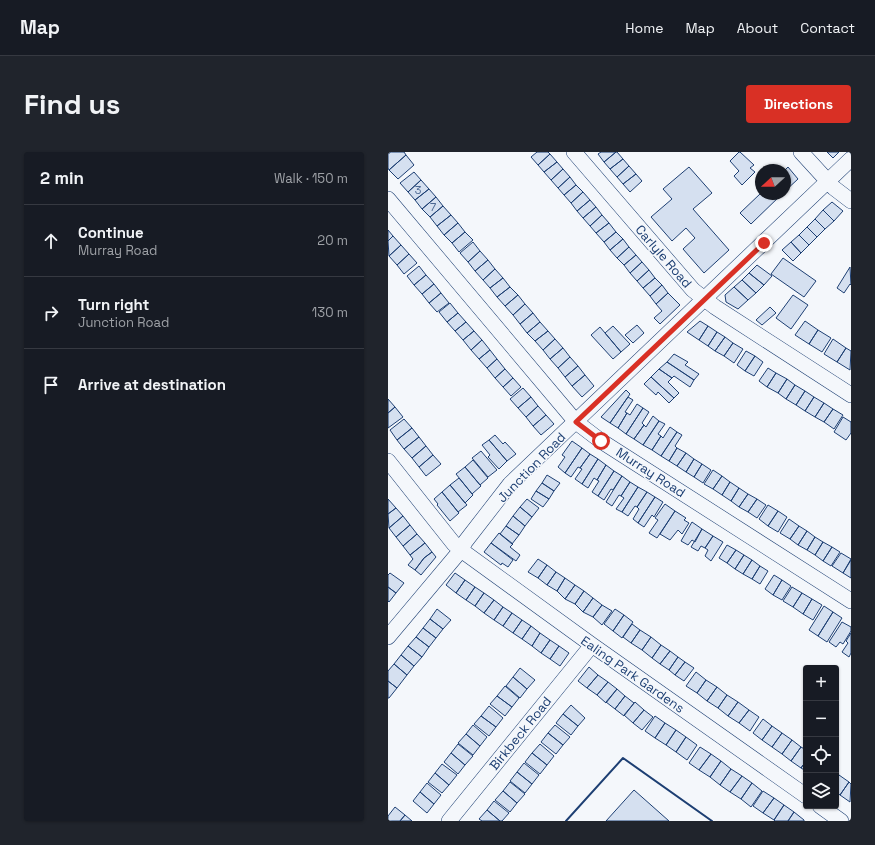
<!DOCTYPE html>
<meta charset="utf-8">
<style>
:root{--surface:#171b24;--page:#20242c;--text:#f1f3f6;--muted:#9ea1a6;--line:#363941;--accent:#d93025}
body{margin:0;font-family:"Space Grotesk",sans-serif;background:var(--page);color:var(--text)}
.controls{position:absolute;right:12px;bottom:12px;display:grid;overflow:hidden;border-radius:4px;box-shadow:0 1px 3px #0004}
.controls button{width:36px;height:36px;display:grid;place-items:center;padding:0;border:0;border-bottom:1px solid var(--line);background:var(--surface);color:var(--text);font:20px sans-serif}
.compass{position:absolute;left:367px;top:12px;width:36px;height:36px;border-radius:50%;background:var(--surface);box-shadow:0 1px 3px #0004;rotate:249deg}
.stop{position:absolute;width:12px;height:12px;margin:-9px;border:3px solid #d93025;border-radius:50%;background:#fff}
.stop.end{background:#d93025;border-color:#fff;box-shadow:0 1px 4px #0008}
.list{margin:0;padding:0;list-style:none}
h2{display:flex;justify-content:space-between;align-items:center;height:52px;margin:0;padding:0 16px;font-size:17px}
h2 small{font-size:13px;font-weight:400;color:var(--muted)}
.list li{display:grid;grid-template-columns:26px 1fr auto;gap:12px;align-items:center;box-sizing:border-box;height:72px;padding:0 16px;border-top:1px solid var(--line)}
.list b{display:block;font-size:15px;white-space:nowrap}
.list p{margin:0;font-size:13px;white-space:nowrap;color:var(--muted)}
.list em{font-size:13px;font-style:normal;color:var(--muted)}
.icon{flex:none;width:22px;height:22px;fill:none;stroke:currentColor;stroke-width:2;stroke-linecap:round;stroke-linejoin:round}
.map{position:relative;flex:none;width:463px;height:669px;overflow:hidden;border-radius:4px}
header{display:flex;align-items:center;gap:24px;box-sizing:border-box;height:56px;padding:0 20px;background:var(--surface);border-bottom:1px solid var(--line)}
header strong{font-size:19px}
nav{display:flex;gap:22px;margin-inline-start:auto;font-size:14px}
.intro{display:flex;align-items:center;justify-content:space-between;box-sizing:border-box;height:96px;padding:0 24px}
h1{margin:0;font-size:28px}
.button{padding:10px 18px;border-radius:4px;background:var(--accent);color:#fff;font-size:14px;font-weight:700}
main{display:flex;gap:24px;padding:0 24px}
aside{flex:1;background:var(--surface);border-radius:4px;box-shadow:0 1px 3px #0004}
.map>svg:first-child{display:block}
.building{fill:#d5e0f0;stroke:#1d3f73}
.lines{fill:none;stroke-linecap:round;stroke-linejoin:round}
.minor-casing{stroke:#1d3f73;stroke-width:16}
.minor{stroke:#f4f7fb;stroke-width:15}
.wall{stroke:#1d3f73;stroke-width:2}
.route{stroke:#d93025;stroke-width:5}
.labels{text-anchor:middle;stroke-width:3;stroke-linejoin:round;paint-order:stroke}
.number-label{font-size:11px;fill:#4b6792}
.street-label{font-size:13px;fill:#1d3f73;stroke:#f4f7fb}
</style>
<header>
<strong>Map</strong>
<nav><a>Home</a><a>Map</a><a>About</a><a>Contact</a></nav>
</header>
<div class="intro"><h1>Find us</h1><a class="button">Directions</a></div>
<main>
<aside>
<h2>2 min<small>Walk · 150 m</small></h2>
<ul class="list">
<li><svg class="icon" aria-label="ahead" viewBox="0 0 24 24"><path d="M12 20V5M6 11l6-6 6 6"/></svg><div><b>Continue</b><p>Murray Road</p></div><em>20 m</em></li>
<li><svg class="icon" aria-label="right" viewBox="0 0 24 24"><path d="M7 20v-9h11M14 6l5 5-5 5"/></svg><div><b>Turn right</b><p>Junction Road</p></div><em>130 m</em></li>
<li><svg class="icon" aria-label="arrive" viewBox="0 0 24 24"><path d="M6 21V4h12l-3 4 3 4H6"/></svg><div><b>Arrive at destination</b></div></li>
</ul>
</aside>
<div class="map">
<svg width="463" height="669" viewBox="0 0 463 669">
<rect width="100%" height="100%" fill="#f4f7fb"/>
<path class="building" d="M 3,0 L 16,0 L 18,3 L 1,18 L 0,16 L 0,2 Z
M 149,0 L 160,0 L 162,2 L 150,13 L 143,5 Z
M 213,0 L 228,0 L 216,10 L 210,2 Z
M 228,0 L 229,0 L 235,7 L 222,17 L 216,10 Z
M 351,0 L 352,0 L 366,13 L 362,16 L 367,20 L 354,33 L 346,24 L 351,19 L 342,9 Z
M 439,0 L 451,0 L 445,6 Z
M 162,2 L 169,10 L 156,20 L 150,13 Z
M 18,3 L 26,13 L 10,27 L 1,18 Z
M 235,7 L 241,14 L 229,25 L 222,17 Z
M 169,10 L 175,17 L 163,28 L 156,20 Z
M 241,14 L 248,22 L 235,32 L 229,25 Z
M 301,15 L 324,41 L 305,57 L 341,98 L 316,121 L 295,97 L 307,86 L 298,76 L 284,89 L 263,65 L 284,47 L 275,37 Z
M 400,15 L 410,27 L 397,39 L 397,18 Z
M 175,17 L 182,25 L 170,36 L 163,28 Z
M 26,20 L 33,28 L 20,40 L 12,31 Z
M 248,22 L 254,29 L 242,40 L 235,32 Z
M 182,25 L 188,33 L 176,43 L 170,36 Z
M 33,28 L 41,37 L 27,48 L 20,40 Z
M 188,33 L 195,40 L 183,51 L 176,43 Z
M 41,37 L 48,45 L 34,57 L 27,48 Z
M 195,40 L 202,48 L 189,59 L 183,51 Z
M 373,41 L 373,42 L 394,42 L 363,72 L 352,61 Z
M 48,45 L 55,54 L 42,65 L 34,57 Z
M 202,48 L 208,55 L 195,66 L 189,59 Z
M 444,50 L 455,59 L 446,69 L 435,58 Z
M 55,54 L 63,63 L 49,74 L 42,65 Z
M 208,55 L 214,63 L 202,74 L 195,66 Z
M 435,58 L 446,69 L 437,77 L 427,67 Z
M 63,63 L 70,71 L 56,83 L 49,74 Z
M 214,63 L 221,71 L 208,81 L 202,74 Z
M 427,67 L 437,77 L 429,85 L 419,75 Z
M 70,71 L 77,80 L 64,91 L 56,83 Z
M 221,71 L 228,80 L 216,90 L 208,81 Z
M 419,75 L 429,85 L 421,93 L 411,83 Z
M 0,78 L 5,84 L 0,89 Z
M 77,80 L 85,88 L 71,100 L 64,91 Z
M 228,80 L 235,87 L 222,98 L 216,90 Z
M 411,83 L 421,93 L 413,101 L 403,90 Z
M 5,84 L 13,93 L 1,104 L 0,89 Z
M 235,87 L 241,95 L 229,106 L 222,98 Z
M 85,90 L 92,99 L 80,110 L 72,101 Z
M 403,90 L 413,101 L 405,109 L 394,98 Z
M 13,93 L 21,102 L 9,113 L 1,104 Z
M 241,95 L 248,103 L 236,113 L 229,106 Z
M 92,99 L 100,108 L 87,119 L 80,110 Z
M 21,102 L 29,111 L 16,122 L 9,113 Z
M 248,103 L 254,110 L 242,121 L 236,113 Z
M 395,106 L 428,129 L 416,145 L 383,122 Z
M 100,108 L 107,117 L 95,128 L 87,119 Z
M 254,110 L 261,118 L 249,129 L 242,121 Z
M 369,113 L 384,124 L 376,133 L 361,121 Z
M 31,114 L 38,123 L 26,133 L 19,124 Z
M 462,115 L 463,133 L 462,132 L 456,141 L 449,136 Z
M 107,117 L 115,126 L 102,136 L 95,128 Z
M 261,118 L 267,126 L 255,136 L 249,129 Z
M 361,121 L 376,133 L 368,141 L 354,128 Z
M 38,123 L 46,132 L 34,142 L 26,133 Z
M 115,126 L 122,135 L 109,145 L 102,136 Z
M 267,126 L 274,133 L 262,144 L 255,136 Z
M 354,128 L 368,141 L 360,148 L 346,135 Z
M 46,132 L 53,141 L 41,151 L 34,142 Z
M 274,133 L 280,141 L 268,152 L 262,144 Z
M 122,135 L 130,143 L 117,154 L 109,145 Z
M 346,135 L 360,148 L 350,157 L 338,150 L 337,143 Z
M 53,141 L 61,151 L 49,160 L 41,151 Z
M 280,141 L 292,153 L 272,172 L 266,166 L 274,159 L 268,152 Z
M 130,143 L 137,152 L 125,163 L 117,154 Z
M 405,143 L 420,153 L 403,177 L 388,166 Z
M 62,151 L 70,161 L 59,170 L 51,160 Z
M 137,152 L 145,161 L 132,172 L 125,163 Z
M 382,155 L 388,161 L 374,173 L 368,168 Z
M 70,161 L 78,170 L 67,179 L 59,170 Z
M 145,161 L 152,170 L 139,181 L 132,172 Z
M 312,169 L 320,174 L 311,188 L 299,180 Z
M 417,169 L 430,178 L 421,192 L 407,183 Z
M 78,170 L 86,179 L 75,188 L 67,179 Z
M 152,170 L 160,179 L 147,189 L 139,181 Z
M 249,173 L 256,181 L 245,191 L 237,183 Z
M 225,174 L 242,192 L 233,200 L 217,181 Z
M 320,174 L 329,180 L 320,194 L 311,188 Z
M 212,175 L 233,200 L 225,207 L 203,183 Z
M 430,178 L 443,186 L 434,200 L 421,192 Z
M 86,179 L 94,188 L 83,198 L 75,188 Z
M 160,179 L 167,187 L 155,198 L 147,189 Z
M 329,180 L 337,185 L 327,199 L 320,194 Z
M 337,185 L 345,191 L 336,204 L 327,199 Z
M 167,187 L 175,196 L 162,207 L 155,198 Z
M 445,187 L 458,196 L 449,210 L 436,202 Z
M 94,188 L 102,198 L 91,207 L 83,198 Z
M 345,191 L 355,197 L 346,211 L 336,204 Z
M 175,196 L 182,205 L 170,216 L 162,207 Z
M 458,196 L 463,199 L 462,218 L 449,210 Z
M 102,198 L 109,207 L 99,216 L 91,207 Z
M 358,199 L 367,204 L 357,219 L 349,213 Z
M 286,202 L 300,210 L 297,213 L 311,222 L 306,228 L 279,210 Z
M 367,204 L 375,210 L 366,224 L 357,219 Z
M 182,205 L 190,214 L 177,225 L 170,216 Z
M 109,207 L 117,217 L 107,226 L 99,216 Z
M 279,210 L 306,228 L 302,235 L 286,224 L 284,226 L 271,217 Z
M 190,214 L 197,223 L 184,234 L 177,225 Z
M 380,216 L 388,221 L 379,235 L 371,229 Z
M 117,217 L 125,226 L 115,235 L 107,226 Z
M 271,217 L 284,226 L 280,230 L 291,241 L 286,246 L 263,225 Z
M 388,221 L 399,227 L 390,241 L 379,235 Z
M 197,223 L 206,234 L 194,245 L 184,234 Z
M 263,225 L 286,246 L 281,251 L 270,240 L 268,243 L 256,232 Z
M 125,226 L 133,235 L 123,244 L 115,235 Z
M 399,227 L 407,233 L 398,247 L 390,241 Z
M 407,233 L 417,239 L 408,253 L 398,247 Z
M 135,236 L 143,245 L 130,256 L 122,247 Z
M 238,238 L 242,242 L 222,271 L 213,265 Z
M 417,239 L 426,245 L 417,259 L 408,253 Z
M 143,245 L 150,254 L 138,265 L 130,256 Z
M 240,245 L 245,248 L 237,260 L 239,261 L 230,276 L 222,271 Z
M 426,245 L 436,251 L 427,265 L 417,259 Z
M 0,247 L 7,255 L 0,261 Z
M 436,251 L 445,257 L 436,270 L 427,265 Z
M 249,252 L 255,256 L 238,282 L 230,276 L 239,261 L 242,263 Z
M 150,254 L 158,263 L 145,274 L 138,265 Z
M 7,255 L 15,265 L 0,276 L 0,261 Z
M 255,256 L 261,260 L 254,271 L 256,273 L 246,287 L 238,282 Z
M 445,257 L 455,263 L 446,277 L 436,270 Z
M 158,263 L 166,272 L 153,283 L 145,274 Z
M 265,264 L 271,269 L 255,293 L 246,287 L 256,273 L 258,275 Z
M 455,265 L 463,270 L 463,281 L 458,288 L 446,280 Z
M 16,267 L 24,276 L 9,288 L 2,278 Z
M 271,269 L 277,272 L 270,282 L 273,284 L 264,298 L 255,293 Z
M 282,275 L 289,280 L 273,304 L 264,298 L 273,284 L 275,286 Z
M 24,276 L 31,285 L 16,297 L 9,288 Z
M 289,280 L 294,283 L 287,294 L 289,296 L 281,309 L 273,304 Z
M 107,283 L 115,292 L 117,290 L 128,302 L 119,309 L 101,288 Z
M 31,285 L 38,294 L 24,306 L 16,297 Z
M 101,288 L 119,309 L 111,317 L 100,305 L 102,303 L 94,293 Z
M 184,289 L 194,296 L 177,321 L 170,315 L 177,305 L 174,303 Z
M 38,294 L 45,303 L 31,315 L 24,306 Z
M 194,296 L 202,302 L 192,316 L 190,315 L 183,325 L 177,321 Z
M 289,296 L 298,301 L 289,314 L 281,309 Z
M 93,299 L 109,318 L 100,325 L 84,306 Z
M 298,301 L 306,307 L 298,320 L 289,314 Z
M 202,302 L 210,307 L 194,332 L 187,327 L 194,317 L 192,316 Z
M 45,303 L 53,312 L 38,324 L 31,315 Z
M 210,307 L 218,313 L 209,328 L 206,326 L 200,336 L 194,332 Z
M 306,307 L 314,312 L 306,325 L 298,320 Z
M 85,308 L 100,326 L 92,333 L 77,315 Z
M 314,312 L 323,318 L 315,331 L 306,325 Z
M 218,313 L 226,319 L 210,344 L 204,340 L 211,329 L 209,328 Z
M 77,315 L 93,334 L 84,342 L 68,322 Z
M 325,318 L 334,324 L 325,337 L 316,332 Z
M 226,319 L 234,324 L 225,338 L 223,337 L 216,348 L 210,344 Z
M 159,323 L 172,331 L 166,339 L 154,331 Z
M 234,324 L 242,330 L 233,344 L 231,343 L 224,354 L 218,350 Z
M 334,324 L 342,330 L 334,343 L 325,337 Z
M 71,326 L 85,343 L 77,351 L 62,333 Z
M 242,330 L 250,335 L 234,360 L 228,357 L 236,346 L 233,344 Z
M 342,330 L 351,336 L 343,349 L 334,343 Z
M 154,331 L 166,339 L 161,347 L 148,339 Z
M 62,333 L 79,353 L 70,360 L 54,340 Z
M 250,335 L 259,340 L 249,355 L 247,354 L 240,364 L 234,360 Z
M 351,336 L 360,342 L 351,355 L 343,349 Z
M 148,339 L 161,347 L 155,355 L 143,347 Z
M 54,340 L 71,361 L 62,369 L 49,353 L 50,352 L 46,347 Z
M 259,340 L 267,345 L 250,371 L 245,367 L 251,357 L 249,355 Z
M 360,342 L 369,347 L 360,360 L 351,355 Z
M 267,345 L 275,350 L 266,365 L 264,363 L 256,375 L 250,371 Z
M 0,347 L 8,356 L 0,362 Z
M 139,347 L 151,356 L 144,365 L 132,355 Z
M 369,347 L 378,353 L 369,366 L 360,360 Z
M 277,352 L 287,359 L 269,386 L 261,381 L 270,368 L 267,366 Z
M 380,353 L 390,359 L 380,374 L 371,367 Z
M 132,355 L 144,365 L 137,374 L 125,364 Z
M 8,356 L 15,364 L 1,376 L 0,362 Z
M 287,359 L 298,366 L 296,368 L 301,371 L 294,382 L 290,378 L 282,388 L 272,382 Z
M 390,359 L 399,365 L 390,380 L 380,374 Z
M 15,364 L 22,373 L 8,385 L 1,376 Z
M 125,364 L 137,374 L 131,383 L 118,374 Z
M 401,367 L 411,374 L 402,387 L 392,381 Z
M 304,370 L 314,377 L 307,390 L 304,388 L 300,393 L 293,389 Z
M 22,373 L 29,382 L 15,394 L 8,385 Z
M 118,374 L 131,383 L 124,392 L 112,382 Z
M 411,374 L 419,379 L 410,393 L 402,387 Z
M 314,377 L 325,384 L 317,396 L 313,394 L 310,399 L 303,395 Z
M 419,379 L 427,385 L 419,398 L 410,393 Z
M 111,381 L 125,392 L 122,395 L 132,403 L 128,409 L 103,391 Z
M 29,382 L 37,391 L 22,403 L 15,394 Z
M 325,384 L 335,390 L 323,409 L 317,404 L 320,398 L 317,396 Z
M 427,385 L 435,390 L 427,403 L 419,398 Z
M 435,390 L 444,395 L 435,409 L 427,403 Z
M 37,391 L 44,400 L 36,406 L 27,418 L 20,413 L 25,407 L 22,403 Z
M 103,391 L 125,408 L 120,415 L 114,411 L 113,413 L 96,400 Z
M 339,393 L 348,398 L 339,411 L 331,406 Z
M 444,395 L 452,400 L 443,414 L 435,409 Z
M 348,398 L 356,403 L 347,417 L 339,411 Z
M 44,400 L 48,405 L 33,423 L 27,418 L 36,406 Z
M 453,401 L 463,407 L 455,421 L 444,414 Z
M 356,403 L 364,408 L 355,422 L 347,417 Z
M 150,407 L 159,413 L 150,426 L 140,420 Z
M 364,408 L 372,414 L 364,427 L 355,422 Z
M 463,408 L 463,426 L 455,421 Z
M 159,413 L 168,420 L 159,433 L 150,426 Z
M 372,414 L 380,419 L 372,432 L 364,427 Z
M 168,420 L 177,426 L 169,439 L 159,433 Z
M 2,421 L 16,431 L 8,441 L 0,435 L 0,423 Z
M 67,421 L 77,428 L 68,441 L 58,433 Z
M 386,423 L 394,428 L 385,443 L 377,437 Z
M 177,426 L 187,433 L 177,447 L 169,439 Z
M 77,428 L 87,435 L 78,448 L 68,441 Z
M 394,428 L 403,434 L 394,448 L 385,443 Z
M 187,433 L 196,439 L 187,452 L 177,447 Z
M 0,435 L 8,441 L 1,450 L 0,449 Z
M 87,435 L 96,441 L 87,454 L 78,448 Z
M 404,435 L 414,441 L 405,455 L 395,449 Z
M 196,439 L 205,446 L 195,460 L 187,452 Z
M 96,441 L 106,448 L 96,461 L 87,454 Z
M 414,441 L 424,447 L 415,462 L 405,455 Z
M 205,446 L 214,453 L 205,465 L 195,460 Z
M 424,447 L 434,453 L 425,468 L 415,462 Z
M 106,448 L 115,455 L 106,468 L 96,461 Z
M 214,453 L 224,459 L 214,473 L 205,465 Z
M 436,454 L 445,460 L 430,484 L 421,478 Z
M 115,455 L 124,461 L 115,474 L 106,468 Z
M 49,457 L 63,468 L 55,477 L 42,467 Z
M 227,457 L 236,463 L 225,479 L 216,472 Z
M 445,460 L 454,466 L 439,490 L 430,484 Z
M 124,461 L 134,468 L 125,481 L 115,474 Z
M 236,463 L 245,470 L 234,486 L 225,479 Z
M 42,467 L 55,477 L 48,486 L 35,476 Z
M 134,468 L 143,474 L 134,487 L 125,481 Z
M 454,470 L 463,475 L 463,479 L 455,492 L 452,490 L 448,495 L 441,490 Z
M 244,472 L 252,478 L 243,491 L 235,485 Z
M 143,474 L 152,481 L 144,494 L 134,487 Z
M 35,476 L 48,486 L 41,495 L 28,485 Z
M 252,478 L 263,485 L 254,498 L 243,491 Z
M 152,481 L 162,488 L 153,501 L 144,494 Z
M 463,481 L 463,501 L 461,505 L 454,500 L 460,491 L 458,489 Z
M 28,485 L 41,495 L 34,505 L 20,494 Z
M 263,485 L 273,493 L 264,506 L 254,498 Z
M 162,488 L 171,494 L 162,507 L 153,501 Z
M 273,493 L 282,499 L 272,512 L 264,506 Z
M 20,494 L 34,505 L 26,514 L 13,503 Z
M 171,494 L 181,501 L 172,514 L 162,507 Z
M 282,499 L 290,505 L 281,518 L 272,512 Z
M 13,503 L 26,514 L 19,523 L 6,512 Z
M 290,505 L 297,510 L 287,523 L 281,518 Z
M 297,510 L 306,516 L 296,529 L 287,523 Z
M 6,512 L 19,523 L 9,536 L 0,529 L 0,519 Z
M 201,515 L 210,523 L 199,536 L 190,529 Z
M 132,516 L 147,528 L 139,537 L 125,525 Z
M 308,520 L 318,528 L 309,541 L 298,534 Z
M 210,523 L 220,530 L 209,543 L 199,536 Z
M 125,525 L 139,537 L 132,546 L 118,534 Z
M 318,528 L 329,535 L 319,549 L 309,541 Z
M 0,529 L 9,536 L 1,546 L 0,546 Z
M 220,530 L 229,537 L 218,551 L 209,543 Z
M 117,534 L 131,546 L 124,555 L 109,544 Z
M 329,535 L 339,543 L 330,556 L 319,549 Z
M 229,537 L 237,544 L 227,557 L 218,550 Z
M 339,543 L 350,550 L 340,564 L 330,556 Z
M 109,544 L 124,555 L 117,564 L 102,552 Z
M 237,544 L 246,551 L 236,564 L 227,557 Z
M 247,550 L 256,558 L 245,571 L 236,563 Z
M 350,550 L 361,558 L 351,571 L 340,564 Z
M 183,553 L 197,566 L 190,574 L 175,562 Z
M 101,554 L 115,566 L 108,575 L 93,564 Z
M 256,558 L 265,565 L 254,578 L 245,571 Z
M 361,558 L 371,565 L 362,579 L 351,571 Z
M 175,562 L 190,574 L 183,583 L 168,571 Z
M 93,564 L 108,575 L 101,584 L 86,572 Z
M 267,564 L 277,571 L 267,586 L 257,579 Z
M 375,567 L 384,574 L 374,588 L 365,581 Z
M 277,571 L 288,578 L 278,593 L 267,586 Z
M 85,573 L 99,585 L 92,594 L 78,582 Z
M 167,573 L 182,585 L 175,593 L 160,581 Z
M 384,574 L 394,581 L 384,595 L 374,588 Z
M 288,578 L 298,585 L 288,600 L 278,593 Z
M 160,581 L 175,593 L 168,602 L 153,590 Z
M 394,581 L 404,588 L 394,602 L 384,595 Z
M 78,582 L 92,594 L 85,603 L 70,591 Z
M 298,585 L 309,593 L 299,608 L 288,600 Z
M 404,588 L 413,595 L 403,609 L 394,602 Z
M 70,592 L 85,604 L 77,613 L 63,601 Z
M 152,592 L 166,604 L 159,613 L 144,601 Z
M 312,595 L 323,602 L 311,618 L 301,611 Z
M 413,595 L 418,598 L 418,609 L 413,616 L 403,609 Z
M 63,601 L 77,613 L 70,622 L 56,610 Z
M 144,601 L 159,613 L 152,622 L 137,610 Z
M 323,602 L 333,609 L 322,625 L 311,618 Z
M 333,609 L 343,617 L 332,633 L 322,625 Z
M 418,609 L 418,619 L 413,616 Z
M 136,611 L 151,623 L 144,632 L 129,620 Z
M 54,612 L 69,623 L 61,633 L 47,621 Z
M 343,617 L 354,624 L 342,640 L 332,633 Z
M 129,620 L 144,632 L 137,641 L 122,629 Z
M 47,621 L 61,633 L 54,641 L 40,630 Z
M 451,623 L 461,630 L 452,643 L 448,640 L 448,628 Z
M 354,624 L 364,631 L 353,647 L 342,640 Z
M 122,630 L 137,642 L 129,651 L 115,639 Z
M 461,630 L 463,632 L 462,650 L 452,643 Z
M 39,631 L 53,643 L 46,652 L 32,640 Z
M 364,631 L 374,639 L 363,655 L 353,647 Z
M 246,638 L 281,669 L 218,669 Z
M 115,639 L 129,651 L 122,660 L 107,648 Z
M 375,639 L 386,646 L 375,661 L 365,654 Z
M 32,640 L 46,652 L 39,661 L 25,649 Z
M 386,646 L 396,653 L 386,668 L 375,661 Z
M 106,649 L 121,661 L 114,669 L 112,669 L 99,658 Z
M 396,653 L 406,660 L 400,669 L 387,669 L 386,668 Z
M 7,655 L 17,663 L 12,669 L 0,669 L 0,664 Z
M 99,658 L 112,669 L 94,669 L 91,667 Z
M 406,660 L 416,668 L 416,669 L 400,669 Z
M 17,663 L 24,669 L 12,669 Z"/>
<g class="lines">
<defs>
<path id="minor" d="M 186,0 L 305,138 L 327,155 L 463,243
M 413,0 L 446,36 L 463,49
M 0,47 L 188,270 L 213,289 L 463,449
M 0,309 L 66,392 L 73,398 L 204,493 L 418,644
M 0,485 L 73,398 L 77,390 L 122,332 L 463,7
M 432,654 L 453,669
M 61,669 L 204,493"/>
</defs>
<use href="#minor" class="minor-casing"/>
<use href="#minor" class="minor"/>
<path class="wall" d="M 178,669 L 235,606 L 324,669"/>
</g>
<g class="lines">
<path class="route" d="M 213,289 L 188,270 L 376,91"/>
</g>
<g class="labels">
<g class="number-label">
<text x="30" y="42">3</text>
<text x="45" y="59">7</text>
</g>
<g class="street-label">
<text transform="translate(276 104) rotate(49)" y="5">Carlyle Road</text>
<text transform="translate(143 315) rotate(-46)" y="5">Junction Road</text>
<text transform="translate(263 320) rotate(33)" y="5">Murray Road</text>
<text transform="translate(245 522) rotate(35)" y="5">Ealing Park Gardens</text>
<text transform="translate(132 581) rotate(-51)" y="5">Birkbeck Road</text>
</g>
</g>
</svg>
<div class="controls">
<button>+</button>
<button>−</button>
<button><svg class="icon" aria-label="locate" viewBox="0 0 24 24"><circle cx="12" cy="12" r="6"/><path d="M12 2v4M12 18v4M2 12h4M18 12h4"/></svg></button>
<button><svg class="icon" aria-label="layers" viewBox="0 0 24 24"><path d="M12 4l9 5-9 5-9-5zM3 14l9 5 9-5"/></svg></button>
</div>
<svg class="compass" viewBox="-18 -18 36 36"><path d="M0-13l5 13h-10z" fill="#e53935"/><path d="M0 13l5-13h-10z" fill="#9ea1a6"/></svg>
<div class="stop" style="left:213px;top:289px"></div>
<div class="stop end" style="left:376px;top:91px"></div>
</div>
</main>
